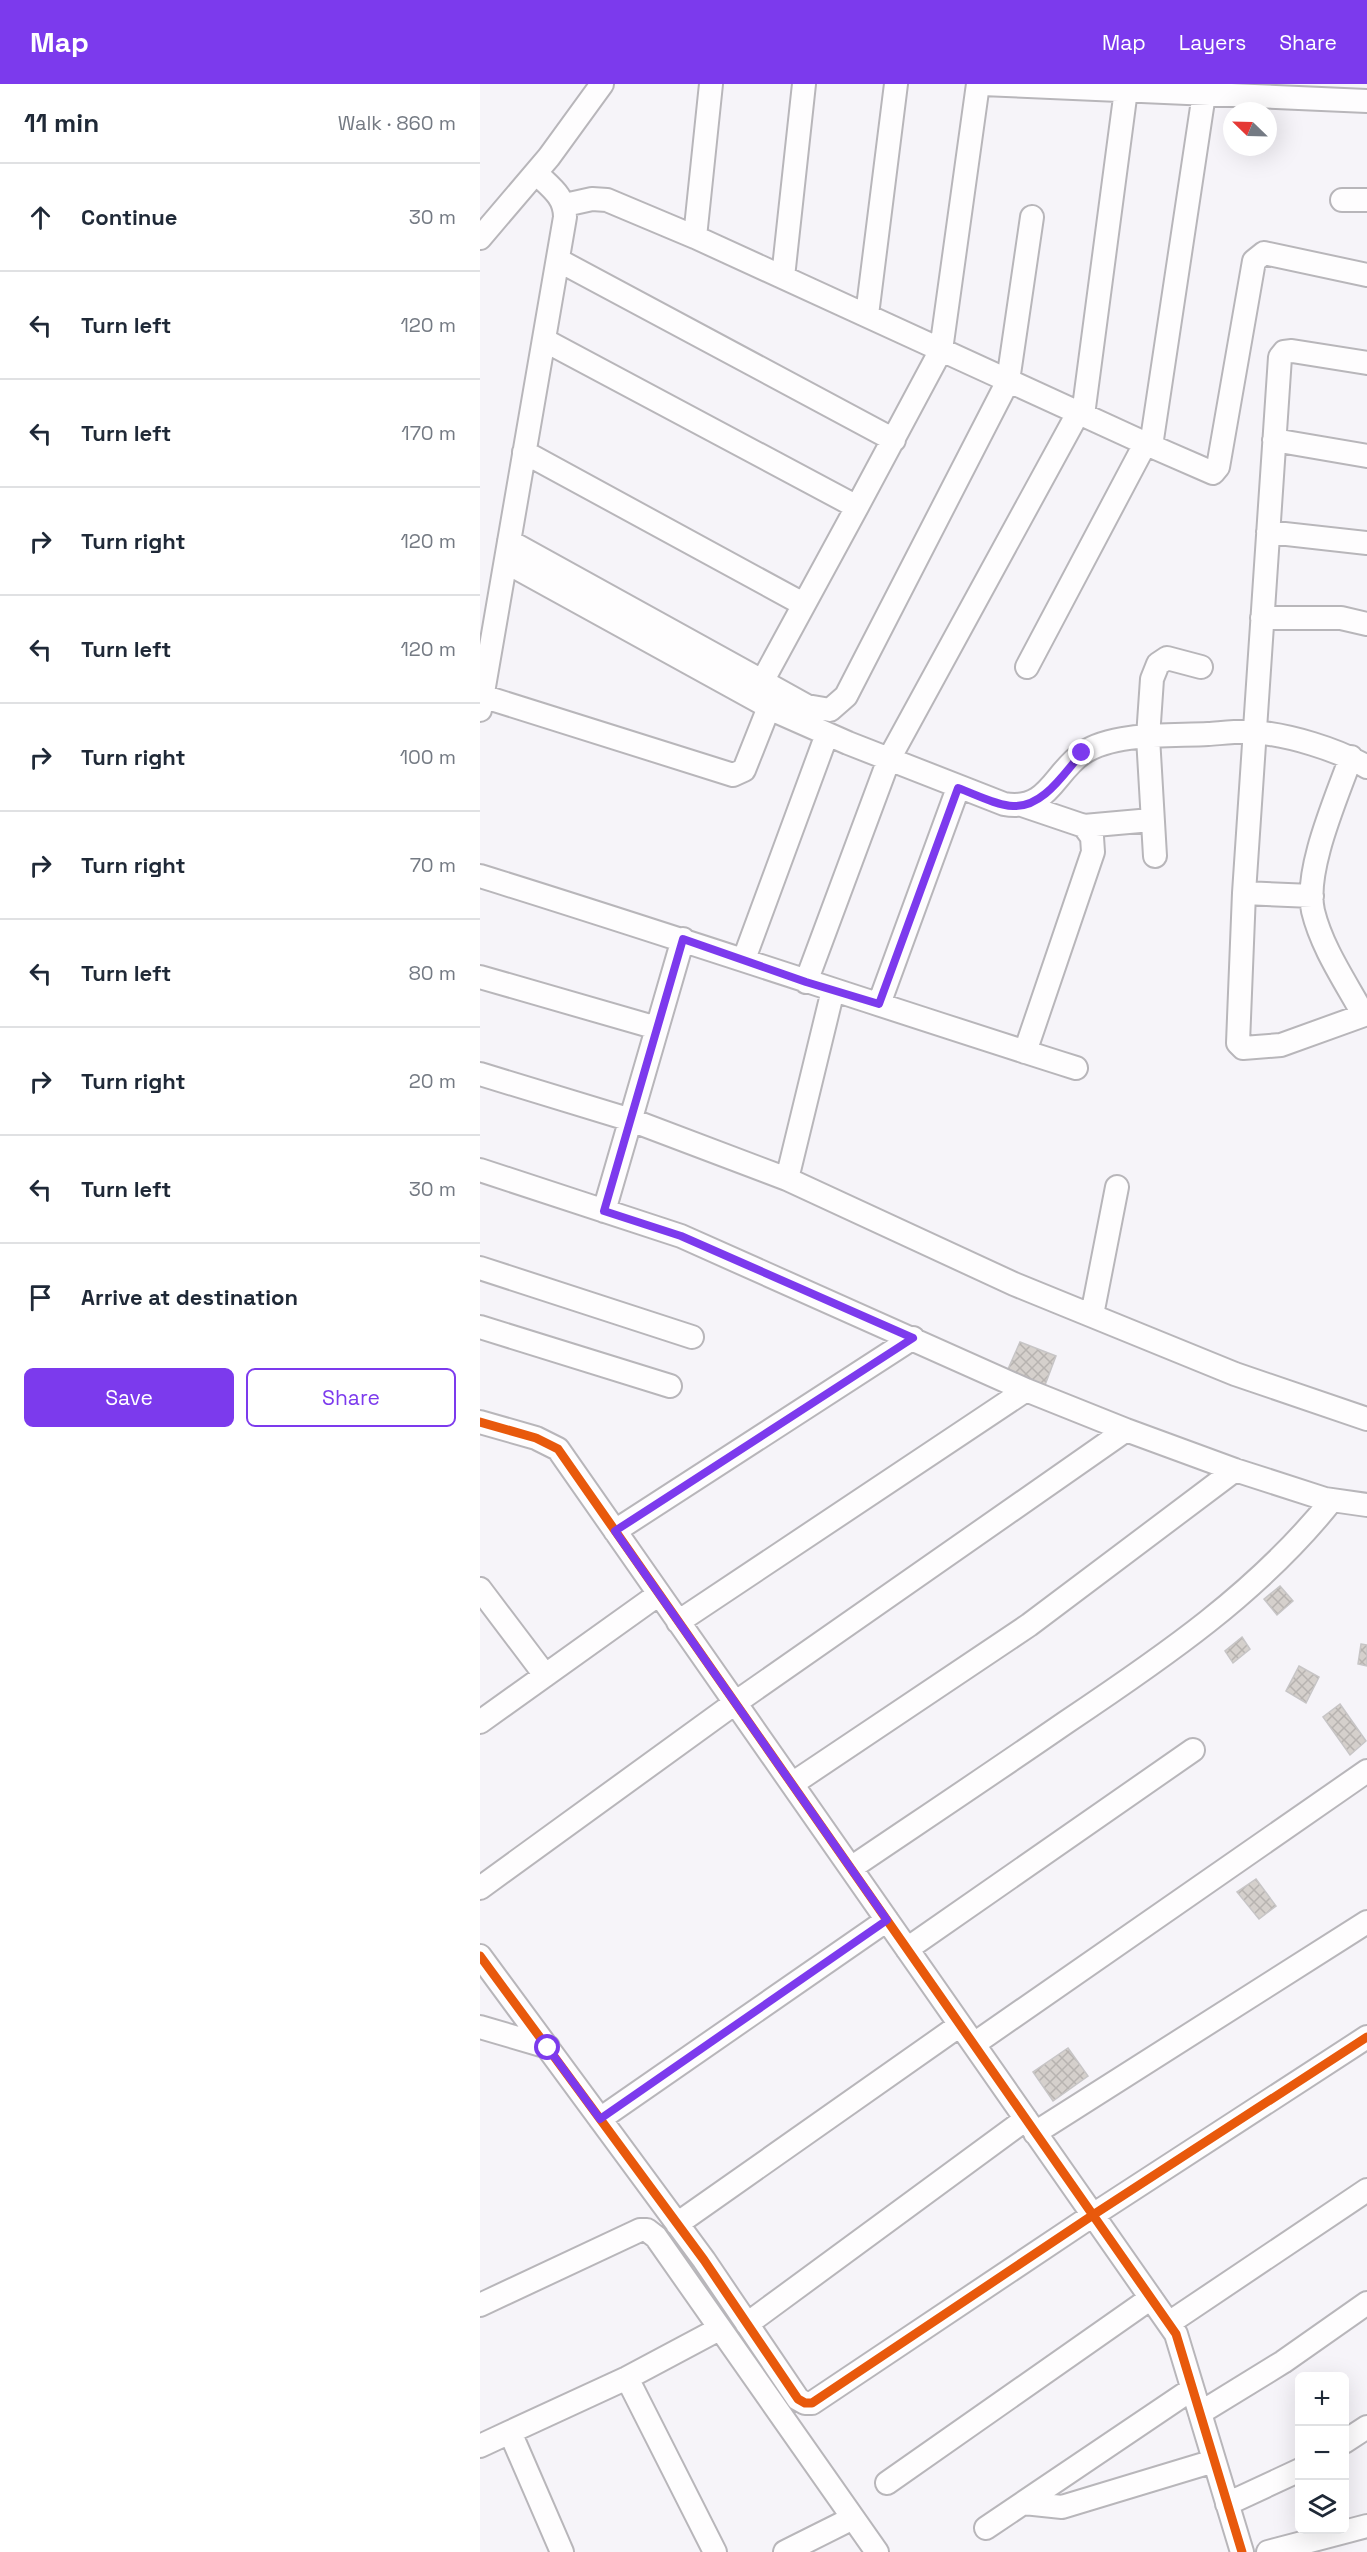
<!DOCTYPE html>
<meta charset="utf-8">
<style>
:root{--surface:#fff;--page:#f6f6f7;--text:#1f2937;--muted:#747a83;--line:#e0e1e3;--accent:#7c3aed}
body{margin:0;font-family:"Space Grotesk",sans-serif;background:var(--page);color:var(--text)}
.controls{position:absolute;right:18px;bottom:18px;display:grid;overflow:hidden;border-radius:9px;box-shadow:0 6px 24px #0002}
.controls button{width:54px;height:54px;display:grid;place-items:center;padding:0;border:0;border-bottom:2px solid var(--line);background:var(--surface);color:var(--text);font:30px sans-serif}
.compass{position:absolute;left:743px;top:18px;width:54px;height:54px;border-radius:50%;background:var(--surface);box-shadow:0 6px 24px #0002;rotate:293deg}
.stop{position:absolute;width:18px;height:18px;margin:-14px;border:4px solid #7c3aed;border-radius:50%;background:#fff}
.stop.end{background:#7c3aed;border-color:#fff;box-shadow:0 2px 6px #0008}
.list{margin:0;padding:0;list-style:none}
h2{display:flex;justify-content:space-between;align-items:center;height:78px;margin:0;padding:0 24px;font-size:26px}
h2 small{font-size:20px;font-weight:400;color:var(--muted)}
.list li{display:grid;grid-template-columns:39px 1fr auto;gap:18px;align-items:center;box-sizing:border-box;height:108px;padding:0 24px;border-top:2px solid var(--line)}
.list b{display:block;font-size:22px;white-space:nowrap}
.list em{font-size:20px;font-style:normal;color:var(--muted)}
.actions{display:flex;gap:12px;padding:18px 24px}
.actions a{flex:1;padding:14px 0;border:2px solid var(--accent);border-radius:9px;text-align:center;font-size:21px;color:var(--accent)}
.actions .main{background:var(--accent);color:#fff}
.icon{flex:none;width:33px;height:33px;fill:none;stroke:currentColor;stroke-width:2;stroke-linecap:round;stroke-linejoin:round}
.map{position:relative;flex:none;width:887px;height:2468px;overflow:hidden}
header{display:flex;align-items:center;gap:36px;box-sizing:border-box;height:84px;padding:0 30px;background:var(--accent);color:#fff}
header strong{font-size:28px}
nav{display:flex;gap:33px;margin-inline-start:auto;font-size:21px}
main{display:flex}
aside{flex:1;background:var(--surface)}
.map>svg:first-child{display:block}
.building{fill:url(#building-cross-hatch);stroke:#c7c5c6;stroke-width:1.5}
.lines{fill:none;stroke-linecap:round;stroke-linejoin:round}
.minor-casing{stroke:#b8b6ba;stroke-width:26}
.minor{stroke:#fefdfe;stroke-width:22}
.cycleway-casing{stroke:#fff;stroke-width:13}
.cycleway{stroke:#e8590c;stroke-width:9}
.route{stroke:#7c3aed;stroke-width:8}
</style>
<header>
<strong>Map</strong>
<nav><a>Map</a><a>Layers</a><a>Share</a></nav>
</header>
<main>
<aside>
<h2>11 min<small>Walk · 860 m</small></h2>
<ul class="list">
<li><svg class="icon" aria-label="ahead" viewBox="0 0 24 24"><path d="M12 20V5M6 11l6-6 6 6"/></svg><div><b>Continue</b></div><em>30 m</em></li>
<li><svg class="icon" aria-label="left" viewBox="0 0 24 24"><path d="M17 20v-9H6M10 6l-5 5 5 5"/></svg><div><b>Turn left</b></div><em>120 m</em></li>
<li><svg class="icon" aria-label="left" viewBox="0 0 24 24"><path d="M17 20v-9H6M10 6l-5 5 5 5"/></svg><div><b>Turn left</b></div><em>170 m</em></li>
<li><svg class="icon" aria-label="right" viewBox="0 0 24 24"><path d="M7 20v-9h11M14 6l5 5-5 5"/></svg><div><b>Turn right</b></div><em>120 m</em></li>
<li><svg class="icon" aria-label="left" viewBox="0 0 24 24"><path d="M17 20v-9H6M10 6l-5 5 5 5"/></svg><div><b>Turn left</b></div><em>120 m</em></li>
<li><svg class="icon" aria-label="right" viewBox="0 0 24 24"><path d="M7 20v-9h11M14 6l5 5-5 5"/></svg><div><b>Turn right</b></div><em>100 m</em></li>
<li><svg class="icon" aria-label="right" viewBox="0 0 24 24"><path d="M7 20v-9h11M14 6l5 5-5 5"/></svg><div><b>Turn right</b></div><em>70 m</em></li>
<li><svg class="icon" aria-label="left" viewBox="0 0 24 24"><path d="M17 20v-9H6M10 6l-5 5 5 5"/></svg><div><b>Turn left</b></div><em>80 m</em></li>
<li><svg class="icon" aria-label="right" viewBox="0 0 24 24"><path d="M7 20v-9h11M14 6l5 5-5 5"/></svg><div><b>Turn right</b></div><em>20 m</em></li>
<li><svg class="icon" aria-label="left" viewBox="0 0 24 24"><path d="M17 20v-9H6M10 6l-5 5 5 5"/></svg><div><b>Turn left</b></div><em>30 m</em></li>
<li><svg class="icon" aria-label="arrive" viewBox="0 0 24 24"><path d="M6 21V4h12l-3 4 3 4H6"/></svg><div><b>Arrive at destination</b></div></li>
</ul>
<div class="actions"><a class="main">Save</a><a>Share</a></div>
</aside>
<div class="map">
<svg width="887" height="2468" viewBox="0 0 887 2468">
<defs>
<pattern id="building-cross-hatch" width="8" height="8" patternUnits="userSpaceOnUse" patternTransform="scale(1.5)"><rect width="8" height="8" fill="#d5d0cc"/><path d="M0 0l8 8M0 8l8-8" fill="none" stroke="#b7b3b0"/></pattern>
</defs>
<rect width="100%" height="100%" fill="#f6f4f9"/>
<path class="building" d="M 540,1258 L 576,1272 L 562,1309 L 524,1294 Z
M 800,1502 L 813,1517 L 797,1531 L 784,1515 Z
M 762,1553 L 770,1565 L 753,1579 L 745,1567 Z
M 881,1560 L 887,1561 L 887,1582 L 878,1580 Z
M 819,1582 L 839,1593 L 826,1619 L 806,1607 Z
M 860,1620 L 886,1657 L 870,1671 L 843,1633 Z
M 776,1795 L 796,1822 L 779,1835 L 757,1808 Z
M 588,1964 L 608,1992 L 573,2017 L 553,1988 Z"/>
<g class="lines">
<defs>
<path id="minor" d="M 502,0 L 887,17
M 862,116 L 887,116
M 85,121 L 112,115 L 127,116 L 215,153 L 671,362 L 733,389 L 738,383 L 774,177 L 784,169 L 887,191
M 215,153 L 231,0
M 0,154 L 69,73 L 122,0
M 78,176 L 414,356
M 303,193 L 324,0
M 387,231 L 416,0
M 64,256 L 377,423 L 461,266 L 498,0
M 887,279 L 812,267 L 804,268 L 800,273 L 764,809 L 758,959 L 763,964 L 801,961 L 887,930
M 603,331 L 646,6
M 794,356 L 887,372
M 671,362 L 724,10
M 44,368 L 323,520
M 788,448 L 887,459
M 29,457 L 327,622 L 350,626 L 366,612 L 528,297 L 552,133
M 26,478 L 300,629 L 368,659 L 524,720 C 568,728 574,688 603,669 C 634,648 692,652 728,650 C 743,649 759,647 774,648 C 809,651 857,665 887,683
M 782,534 L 861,534 L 887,540
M 547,583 L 665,360
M 283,596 L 377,423
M 2,612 L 253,691 L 264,686 L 289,623
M 0,626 L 85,133 C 85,112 70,103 56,89
M 871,673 C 857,713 824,786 833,827 C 842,864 865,897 883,930
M 542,721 L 604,742 L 612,753 L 613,768 L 545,968
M 604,742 L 671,736
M 675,772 L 668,653 L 672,595 L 678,580 L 687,574 L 721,583
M 0,792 C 200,854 397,921 596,984
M 764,809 L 832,812
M 264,875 L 347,650
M 0,893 L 177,944
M 326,898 L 409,675 L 598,329
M 399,920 L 478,704
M 0,990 L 151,1036 L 307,1095 L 534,1200 L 755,1290 L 887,1335
M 0,1086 L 201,1152 L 546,1306 L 646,1346 L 755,1386 L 845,1415 L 887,1421
M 307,1095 L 353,906
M 124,1127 L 203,855
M 0,1184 L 212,1253
M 612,1231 L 637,1103
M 0,1243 L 190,1302
M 0,1338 L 56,1354 L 78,1365 L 696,2250 L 762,2468
M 135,1447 L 433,1254
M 0,1505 L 65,1591
M 198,1538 L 546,1306
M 0,1638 L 179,1510
M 312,1700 L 549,1541 L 755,1386
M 371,1784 C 442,1736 514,1688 585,1639 C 682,1574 779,1508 852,1416
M 0,1804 L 255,1619 L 646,1346
M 427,1865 L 713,1666
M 0,1872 L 224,2176 L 318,2315 L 325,2319 L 332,2319 L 613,2131 L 887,1953
M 0,1943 L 68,1963
M 494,1960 L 887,1687
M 120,2035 L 407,1836
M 555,2049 L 887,1838
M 197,2140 L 480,1941
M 0,2221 L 160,2146 L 167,2146 L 176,2153 L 397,2468
M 689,2239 L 887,2106
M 267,2240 L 546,2035
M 147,2294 L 235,2468
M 720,2329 L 803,2278 L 887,2219
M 30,2348 L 147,2294 L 239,2245
M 864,2358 L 887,2343
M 0,2362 L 30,2348 L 82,2468
M 407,2399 L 671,2214
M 544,2419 L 582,2423 L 734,2377
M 747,2420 L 820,2386
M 506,2444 L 712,2305
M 305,2468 L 373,2434
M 788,2468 L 887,2442"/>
</defs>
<use href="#minor" class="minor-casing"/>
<use href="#minor" class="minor"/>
<defs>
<path id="cycleway" d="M 0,1338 L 56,1354 L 78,1365 L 696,2250 L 762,2468
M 0,1872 L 224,2176 L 318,2315 L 325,2319 L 332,2319 L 613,2131 L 887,1953"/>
</defs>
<use href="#cycleway" class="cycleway-casing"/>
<use href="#cycleway" class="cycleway"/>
</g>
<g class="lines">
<path class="route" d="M 68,1964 L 120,2035 L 407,1836 L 135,1447 L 433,1254 L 201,1152 L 124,1127 L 203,855 L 326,898 L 399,920 L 478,704 C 495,710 515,721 533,722 C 563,724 584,689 602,669"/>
</g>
</svg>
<div class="controls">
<button>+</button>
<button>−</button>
<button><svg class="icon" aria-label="layers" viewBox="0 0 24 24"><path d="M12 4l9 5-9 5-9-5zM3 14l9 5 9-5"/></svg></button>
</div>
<svg class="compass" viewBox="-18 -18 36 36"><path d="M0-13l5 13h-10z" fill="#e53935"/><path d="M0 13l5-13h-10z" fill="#747a83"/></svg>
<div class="stop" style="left:68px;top:1964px"></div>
<div class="stop end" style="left:602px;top:669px"></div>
</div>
</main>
